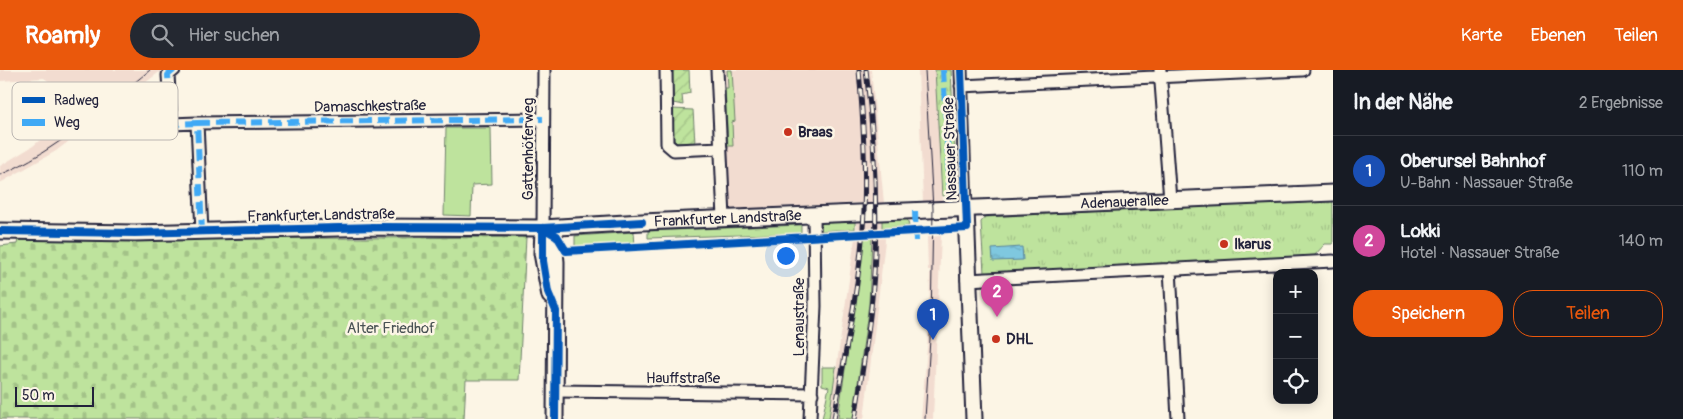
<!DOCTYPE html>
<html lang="de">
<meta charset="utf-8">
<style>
:root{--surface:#171b24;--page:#242831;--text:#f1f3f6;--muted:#9ea1a6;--line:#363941;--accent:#ea580c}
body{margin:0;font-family:Pangolin,sans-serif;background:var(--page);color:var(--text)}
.controls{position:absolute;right:15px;bottom:15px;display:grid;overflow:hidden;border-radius:10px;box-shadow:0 2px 12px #0003}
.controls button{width:45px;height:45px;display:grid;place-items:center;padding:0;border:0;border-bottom:1px solid var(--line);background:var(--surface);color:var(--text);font:25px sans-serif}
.scale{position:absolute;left:15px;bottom:12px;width:79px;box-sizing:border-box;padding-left:5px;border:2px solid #22223b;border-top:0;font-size:14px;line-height:18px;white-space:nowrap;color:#22223b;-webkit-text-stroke:4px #fcf5e5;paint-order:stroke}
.you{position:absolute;left:785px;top:185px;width:18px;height:18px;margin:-12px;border:4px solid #fff;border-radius:50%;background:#1a73e8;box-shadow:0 0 0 8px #1a73e833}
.badge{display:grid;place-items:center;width:32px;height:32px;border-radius:50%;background:var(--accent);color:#fff;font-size:16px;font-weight:700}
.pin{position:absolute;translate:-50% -41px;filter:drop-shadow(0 1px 2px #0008)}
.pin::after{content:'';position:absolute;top:26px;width:18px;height:15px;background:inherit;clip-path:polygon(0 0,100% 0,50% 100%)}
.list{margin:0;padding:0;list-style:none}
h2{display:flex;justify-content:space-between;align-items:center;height:65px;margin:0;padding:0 20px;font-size:21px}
h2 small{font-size:16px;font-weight:400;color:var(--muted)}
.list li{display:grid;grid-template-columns:32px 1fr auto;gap:15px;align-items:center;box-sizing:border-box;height:70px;padding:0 20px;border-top:1px solid var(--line)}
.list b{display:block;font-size:19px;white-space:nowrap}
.list p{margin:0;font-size:16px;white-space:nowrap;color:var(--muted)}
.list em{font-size:16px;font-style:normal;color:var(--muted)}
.actions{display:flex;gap:10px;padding:15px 20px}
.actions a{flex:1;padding:11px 0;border:1px solid var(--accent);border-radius:20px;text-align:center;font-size:18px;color:var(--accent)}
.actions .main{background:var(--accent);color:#fff}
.icon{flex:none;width:28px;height:28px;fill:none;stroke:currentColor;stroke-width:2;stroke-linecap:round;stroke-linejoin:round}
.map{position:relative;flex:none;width:1333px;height:349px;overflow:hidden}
header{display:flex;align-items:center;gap:30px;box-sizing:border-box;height:70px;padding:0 25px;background:var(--accent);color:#fff}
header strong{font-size:24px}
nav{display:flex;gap:28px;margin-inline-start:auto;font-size:18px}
.search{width:350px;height:45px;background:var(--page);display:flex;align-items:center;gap:12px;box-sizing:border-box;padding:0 18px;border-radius:28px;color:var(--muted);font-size:19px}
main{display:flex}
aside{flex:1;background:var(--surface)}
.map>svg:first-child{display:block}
.built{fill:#f2dcd0}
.grass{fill:#bee39d;stroke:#70826c}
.cemetery{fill:url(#cemetery-stones);stroke:#70826c}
.park{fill:url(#park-tufts);stroke:#70826c}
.garden{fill:url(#garden-furrows);stroke:#70826c}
.water{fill:url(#water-ripples);stroke:#5a869d}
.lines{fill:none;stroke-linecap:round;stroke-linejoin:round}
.minor-casing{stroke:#22223b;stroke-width:15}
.secondary-casing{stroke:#22223b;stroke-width:19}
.minor{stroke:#fcf5e5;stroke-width:11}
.secondary{stroke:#fcf5e5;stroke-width:15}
.tram{stroke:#22223b;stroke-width:1}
.rail-casing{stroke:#22223b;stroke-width:5}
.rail{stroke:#fcf5e5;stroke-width:3;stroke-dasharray:9;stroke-linecap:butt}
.quiet{stroke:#3fa9f5;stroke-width:6;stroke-dasharray:12 6;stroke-linecap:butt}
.cycleway-casing{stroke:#fcf5e5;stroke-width:11}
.cycleway{stroke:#0057b8;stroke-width:8}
.poi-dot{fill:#c8321e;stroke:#fcf5e5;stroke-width:2}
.labels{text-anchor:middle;stroke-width:5;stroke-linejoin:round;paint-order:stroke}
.street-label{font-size:15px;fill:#22223b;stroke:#fcf5e5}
.poi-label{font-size:15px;font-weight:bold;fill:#22223b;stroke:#fcf5e5;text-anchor:start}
.park-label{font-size:15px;fill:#495254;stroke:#fcf5e5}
.key{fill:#fcf5e5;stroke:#bbb6b2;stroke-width:1}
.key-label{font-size:14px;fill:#22223b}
</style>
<header>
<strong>Roamly</strong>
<div class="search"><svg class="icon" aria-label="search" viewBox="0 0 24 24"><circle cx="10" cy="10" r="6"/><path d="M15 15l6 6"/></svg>Hier suchen</div>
<nav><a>Karte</a><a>Ebenen</a><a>Teilen</a></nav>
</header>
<main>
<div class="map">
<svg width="1333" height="349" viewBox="0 0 1333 349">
<defs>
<pattern id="cemetery-stones" width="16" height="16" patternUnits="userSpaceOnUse" patternTransform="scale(1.25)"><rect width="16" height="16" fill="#bee39d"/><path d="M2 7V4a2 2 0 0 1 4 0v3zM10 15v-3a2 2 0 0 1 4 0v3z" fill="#a3c288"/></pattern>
<pattern id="park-tufts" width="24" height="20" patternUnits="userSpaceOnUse" patternTransform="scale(1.25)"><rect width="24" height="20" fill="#bee39d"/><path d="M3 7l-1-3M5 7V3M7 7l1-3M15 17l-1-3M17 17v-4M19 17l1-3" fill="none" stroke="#a3c288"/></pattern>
<pattern id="garden-furrows" width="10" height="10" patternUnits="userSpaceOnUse" patternTransform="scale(1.25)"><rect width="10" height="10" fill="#bee39d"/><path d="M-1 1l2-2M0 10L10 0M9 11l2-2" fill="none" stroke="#a3c288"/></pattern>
<pattern id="water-ripples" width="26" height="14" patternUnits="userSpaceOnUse" patternTransform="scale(1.25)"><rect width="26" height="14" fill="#7fc8df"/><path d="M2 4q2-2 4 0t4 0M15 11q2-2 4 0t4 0" fill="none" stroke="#6dacc0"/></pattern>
</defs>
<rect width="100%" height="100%" fill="#fcf5e5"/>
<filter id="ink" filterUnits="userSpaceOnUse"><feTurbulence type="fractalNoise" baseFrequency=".02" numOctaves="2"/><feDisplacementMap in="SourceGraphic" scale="10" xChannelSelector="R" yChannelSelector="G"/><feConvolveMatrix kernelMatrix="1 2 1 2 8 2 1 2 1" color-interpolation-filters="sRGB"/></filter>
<g filter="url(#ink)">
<path class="built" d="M 0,0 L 162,0 L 56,81 L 0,113 L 0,96 L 33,76 L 96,23 L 78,25 L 63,22 L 44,8 L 0,11 Z
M 715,0 L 871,0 L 884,133 L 885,171 L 864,349 L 829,349 L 860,133 L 722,140 Z
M 918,0 L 935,0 L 942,132 L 923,133 Z
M 941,166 L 933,349 L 921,349 L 929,254 L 930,200 L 928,200 L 927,167 Z"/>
<path class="grass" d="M 727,0 L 732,0 L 735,51 L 732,52 L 733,76 L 728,76 L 725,18 L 728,18 Z
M 446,58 L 491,58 L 492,114 L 472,115 L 471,146 L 444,145 Z
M 882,148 L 907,148 L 909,156 L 882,158 Z
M 855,149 L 855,159 L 817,161 L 816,150 Z
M 801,155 L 801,163 L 648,168 L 648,161 Z
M 634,162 L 635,176 L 575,180 L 575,166 Z
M 864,168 L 872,168 L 869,234 L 853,349 L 838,348 Z
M 822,297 L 836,297 L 829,349 L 822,349 L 829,317 L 822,315 Z"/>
<path class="cemetery" d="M 526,167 L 519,310 L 466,310 L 464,349 L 0,349 L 0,176 L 17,174 L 18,170 Z"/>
<path class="park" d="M 935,0 L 951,0 L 957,124 L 942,126 Z
M 1333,130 L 1333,174 L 1325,174 L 1314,186 L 984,203 L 981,152 L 985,147 Z"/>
<path class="garden" d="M 672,0 L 689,0 L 690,23 L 682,25 L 683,35 L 673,33 Z
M 672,39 L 693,40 L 695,73 L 678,73 L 674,71 Z"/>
<path class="water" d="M 1022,177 L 1023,190 L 993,191 L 992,179 Z"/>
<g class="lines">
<defs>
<path id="minor" d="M 174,0 L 168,5 L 171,54 L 197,53 L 202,162
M 666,0 L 667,74 L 674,80 L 721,78
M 717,0 L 724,148
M 961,0 L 966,139
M 1160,0 L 1170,130
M 961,16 L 1303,0
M 197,53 L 543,49
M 543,158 L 544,0
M 1170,199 L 1178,349
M 967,210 L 1333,191
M 555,321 L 812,324
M 810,349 L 815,236 L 814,145"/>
<g id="secondary">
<path d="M 966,139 L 974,349"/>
<path d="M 543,158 L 555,182 L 556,192 L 555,349"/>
<path d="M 543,160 L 542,183 L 550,226"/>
<path id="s1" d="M 0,161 L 135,163 L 378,157 L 543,158 L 642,152 L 1333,123"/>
</g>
</defs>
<use href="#minor" class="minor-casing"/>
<use href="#secondary" class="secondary-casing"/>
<use href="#minor" class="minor"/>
<use href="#secondary" class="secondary"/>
<path class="tram" d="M 0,105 C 56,81 103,38 150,0
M 925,349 L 931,253 L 933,139 L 925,0"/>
<defs>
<path id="rail" d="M 834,349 C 845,280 861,211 864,141 C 866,94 863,47 859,0
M 855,349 C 861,309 868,269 872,228 C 879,156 875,72 866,0"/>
</defs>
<use href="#rail" class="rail-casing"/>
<use href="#rail" class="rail"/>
<path class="quiet" d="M 174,0 L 168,5 L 171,54 L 197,53 L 202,162
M 943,0 L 950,125 L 952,130
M 197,53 L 543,49
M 915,141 L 916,171"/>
<defs>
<path id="cycleway" d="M 543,158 L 557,166 L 566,181 L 967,158 L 961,0
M 543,158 L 543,191 L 548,222 L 556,241 L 555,349
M 0,161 L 135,163 L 378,157 L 543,158 L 642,152"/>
</defs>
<use href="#cycleway" class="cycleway-casing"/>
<use href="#cycleway" class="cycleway"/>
</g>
</g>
<g class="poi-dot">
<circle cx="788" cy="62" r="5"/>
<circle cx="1224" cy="174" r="5"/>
<circle cx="996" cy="269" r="5"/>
</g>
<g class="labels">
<g class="street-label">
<text transform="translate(370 36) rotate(-1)" y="5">Damaschkestraße</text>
<text transform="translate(528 79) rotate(-90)" y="5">Gattenhöferweg</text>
<text transform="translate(950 79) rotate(-92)" y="5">Nassauer Straße</text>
<text dy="5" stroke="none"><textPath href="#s1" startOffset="1125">Adenauerallee</textPath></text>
<text transform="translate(321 145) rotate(-1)" y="5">Frankfurter Landstraße</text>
<text dy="5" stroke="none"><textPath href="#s1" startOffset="728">Frankfurter Landstraße</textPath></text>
<text transform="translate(799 247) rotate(-90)" y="5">Lenaustraße</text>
<text x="683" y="313">Hauffstraße</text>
</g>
<g class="poi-label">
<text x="798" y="67">Braas</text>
<text x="1234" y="179">Ikarus</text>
<text x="1006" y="274">DHL</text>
</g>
<g class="park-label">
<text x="391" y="263">Alter Friedhof</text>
</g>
</g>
<rect x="12" y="12" width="166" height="58" rx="8" class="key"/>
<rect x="22" y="27" width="23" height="6" fill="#0057b8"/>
<rect x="22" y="49" width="23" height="7" fill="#3fa9f5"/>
<g class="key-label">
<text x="54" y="35">Radweg</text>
<text x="54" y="57">Weg</text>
</g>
</svg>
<div class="controls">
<button>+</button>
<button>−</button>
<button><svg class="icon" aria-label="locate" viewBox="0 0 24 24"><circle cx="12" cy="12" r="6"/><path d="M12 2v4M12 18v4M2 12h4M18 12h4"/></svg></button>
</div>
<div class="scale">50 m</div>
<div class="you"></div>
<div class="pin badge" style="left:933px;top:270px;background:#1a4fb4">1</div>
<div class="pin badge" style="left:997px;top:247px;background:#d1479c">2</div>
</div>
<aside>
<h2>In der Nähe<small>2 Ergebnisse</small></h2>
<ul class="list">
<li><span class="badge" style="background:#1a4fb4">1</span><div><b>Oberursel Bahnhof</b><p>U-Bahn · Nassauer Straße</p></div><em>110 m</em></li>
<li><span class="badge" style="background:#d1479c">2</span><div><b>Lokki</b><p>Hotel · Nassauer Straße</p></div><em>140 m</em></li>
</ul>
<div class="actions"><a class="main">Speichern</a><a>Teilen</a></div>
</aside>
</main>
